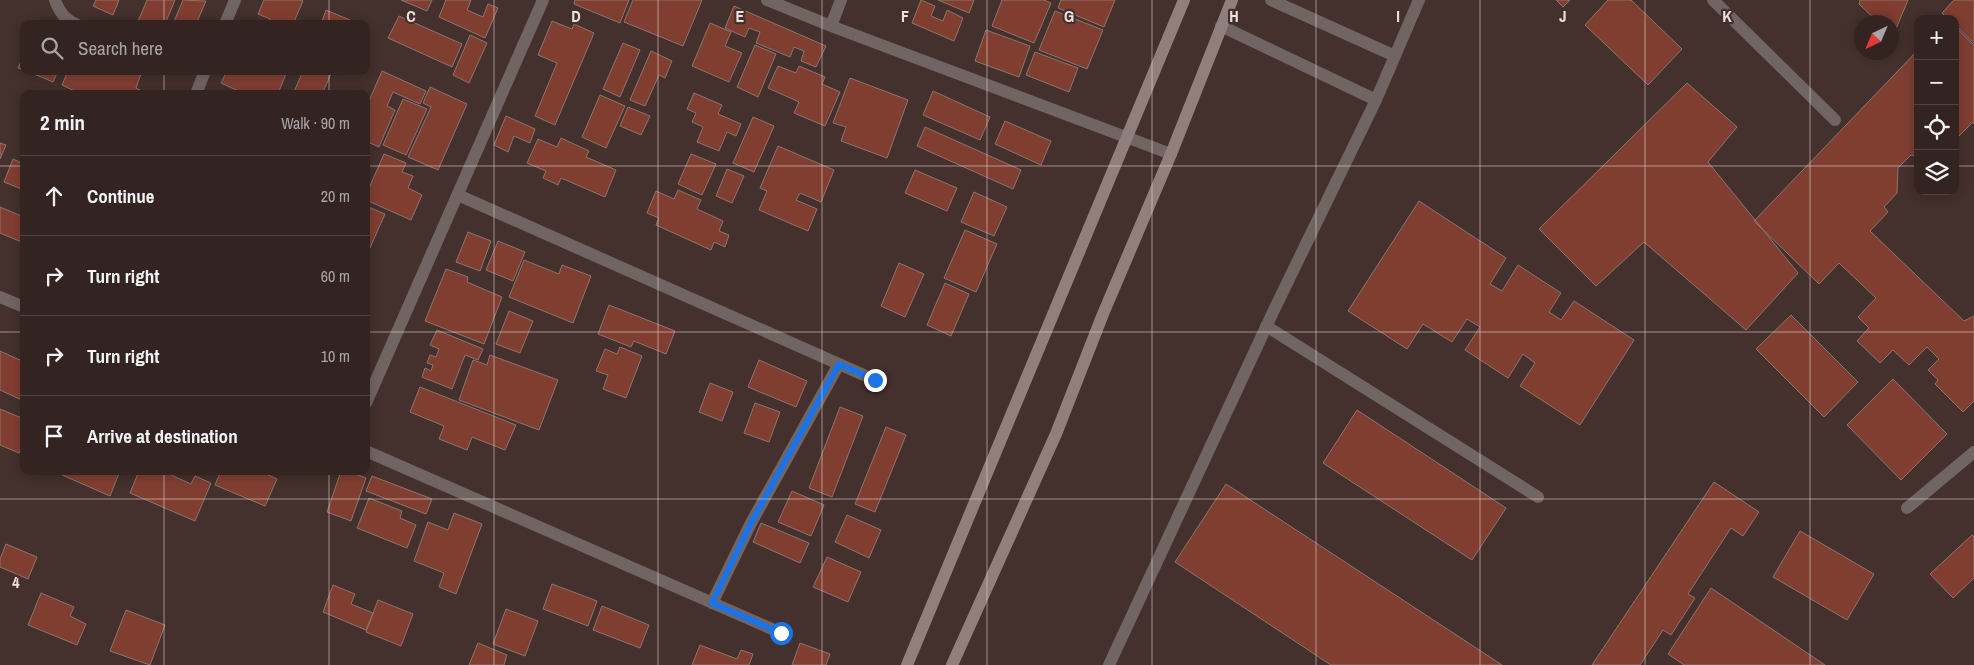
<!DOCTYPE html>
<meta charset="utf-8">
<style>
:root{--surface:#332421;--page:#3e302e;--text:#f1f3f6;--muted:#a9a4a5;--line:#4e413f}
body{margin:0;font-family:"Archivo Narrow",sans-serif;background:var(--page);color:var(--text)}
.controls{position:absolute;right:15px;top:15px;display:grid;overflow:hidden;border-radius:10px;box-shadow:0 2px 12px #0003}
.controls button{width:45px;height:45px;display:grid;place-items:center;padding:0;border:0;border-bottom:1px solid var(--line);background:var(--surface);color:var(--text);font:25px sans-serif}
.compass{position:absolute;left:1854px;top:15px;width:45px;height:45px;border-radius:50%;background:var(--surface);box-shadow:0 2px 12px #0003;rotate:224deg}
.stop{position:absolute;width:15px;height:15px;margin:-11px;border:4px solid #1a73e8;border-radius:50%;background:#fff}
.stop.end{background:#1a73e8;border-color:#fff;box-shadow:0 1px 5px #0008}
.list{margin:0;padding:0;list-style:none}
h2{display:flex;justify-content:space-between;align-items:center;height:65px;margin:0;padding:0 20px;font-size:21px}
h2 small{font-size:16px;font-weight:400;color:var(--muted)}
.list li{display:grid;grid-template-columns:32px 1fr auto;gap:15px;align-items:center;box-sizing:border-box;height:80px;padding:0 20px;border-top:1px solid var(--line)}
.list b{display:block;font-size:19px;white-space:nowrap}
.list em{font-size:16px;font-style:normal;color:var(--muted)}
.icon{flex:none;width:28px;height:28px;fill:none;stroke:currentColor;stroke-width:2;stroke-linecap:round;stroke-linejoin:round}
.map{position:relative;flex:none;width:1974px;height:665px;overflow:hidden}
.search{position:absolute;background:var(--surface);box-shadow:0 2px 12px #0003;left:20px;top:20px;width:350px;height:55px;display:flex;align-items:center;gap:12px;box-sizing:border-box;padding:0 18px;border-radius:10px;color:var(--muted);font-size:19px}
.panel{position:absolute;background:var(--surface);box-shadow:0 2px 12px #0003;left:20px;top:90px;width:350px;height:385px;border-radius:10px}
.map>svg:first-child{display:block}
.building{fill:#803e31;stroke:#8c756f}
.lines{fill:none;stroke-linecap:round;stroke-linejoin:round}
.service{stroke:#706563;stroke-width:12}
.minor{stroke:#706563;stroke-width:12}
.secondary{stroke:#907f7c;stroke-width:12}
.route{stroke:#1a73e8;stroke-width:6}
.grid{fill:none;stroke:#eee0dd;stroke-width:1;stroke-opacity:0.55}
.grid-label{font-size:16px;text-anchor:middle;font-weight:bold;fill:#eee0dd;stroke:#44302c;stroke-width:4.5;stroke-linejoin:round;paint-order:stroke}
</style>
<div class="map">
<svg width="1974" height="665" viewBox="0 0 1974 665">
<rect width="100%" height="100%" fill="#44302c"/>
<path class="building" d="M 96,0 L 119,0 L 113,15 L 93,6 Z
M 147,0 L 175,0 L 165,24 L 137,24 Z
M 183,0 L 206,1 L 196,24 L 173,24 Z
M 264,0 L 302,0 L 303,1 L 293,24 L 268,24 L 270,19 L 258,14 Z
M 401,0 L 432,0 L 427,11 Z
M 446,0 L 471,0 L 467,10 L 483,17 L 488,4 L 498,8 L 485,38 L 439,17 Z
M 575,0 L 629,0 L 620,23 L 574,4 Z
M 633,0 L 702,0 L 683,46 L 624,22 Z
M 921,0 L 935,6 L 931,16 L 943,21 L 947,10 L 963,18 L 954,41 L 912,23 Z
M 938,0 L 974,0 L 969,13 Z
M 1002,0 L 1044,0 L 1051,3 L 1034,43 L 992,26 Z
M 1061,0 L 1115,0 L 1104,27 L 1058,8 Z
M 1556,0 L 1570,0 L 1563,7 Z
M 1608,0 L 1631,0 L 1682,49 L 1648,85 L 1585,25 Z
M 1860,0 L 1908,0 L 1893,36 L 1892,22 L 1878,22 L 1859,4 Z
M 1954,0 L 1974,0 L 1974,43 L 1955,25 L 1955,19 L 1948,19 L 1942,13 Z
M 734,6 L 826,46 L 816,67 L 801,61 L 804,51 L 794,47 L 790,57 L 756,43 L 760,32 L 749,28 L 745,37 L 725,28 Z
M 326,10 L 350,20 L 349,24 L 321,24 Z
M 1055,11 L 1103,30 L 1087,69 L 1039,50 Z
M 399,16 L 462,44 L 452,67 L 388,38 Z
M 552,21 L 572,29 L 574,24 L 594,33 L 555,125 L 535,116 L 557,63 L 538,55 Z
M 710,23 L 731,32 L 725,46 L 742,53 L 729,82 L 692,66 Z
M 1955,27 L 1974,45 L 1974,124 L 1973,122 L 1955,140 Z
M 986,30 L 1030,46 L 1019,77 L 975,61 Z
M 470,35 L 487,43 L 469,83 L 453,75 Z
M 623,43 L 640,50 L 620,97 L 603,89 Z
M 755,45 L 776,54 L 758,97 L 737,87 Z
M 1918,50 L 1918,156 L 1911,155 L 1898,168 L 1897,193 L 1884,207 L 1888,212 L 1870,231 L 1964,321 L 1974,316 L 1974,401 L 1963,412 L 1935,384 L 1938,380 L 1928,370 L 1939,359 L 1927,347 L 1909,365 L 1893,350 L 1880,363 L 1857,341 L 1869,328 L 1858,317 L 1876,298 L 1839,263 L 1819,284 L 1754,221 Z
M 651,51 L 672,61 L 665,78 L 659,75 L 645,106 L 630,100 Z
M 1035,52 L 1078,68 L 1069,92 L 1026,75 Z
M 24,55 L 24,70 L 18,68 Z
M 778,66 L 796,73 L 799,66 L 825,77 L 822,84 L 840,92 L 825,126 L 794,113 L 799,102 L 768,88 Z
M 27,71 L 58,71 L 53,82 Z
M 68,71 L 142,71 L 136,88 L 148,94 L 81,94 L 62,85 Z
M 227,71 L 287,71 L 278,94 L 245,94 L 221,83 Z
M 303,71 L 325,71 L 331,74 L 322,94 L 293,94 Z
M 382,71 L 426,91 L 420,104 L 393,92 L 387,106 L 395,110 L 379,147 L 366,141 L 366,108 Z
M 850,78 L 908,100 L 887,158 L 841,141 L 846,127 L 833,123 Z
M 1687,83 L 1737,127 L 1708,162 L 1798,273 L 1746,330 L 1644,242 L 1596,286 L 1539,229 Z
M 430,87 L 467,104 L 438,170 L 408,157 L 431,107 L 423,103 Z
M 933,91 L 990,117 L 980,140 L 923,115 Z
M 694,93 L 722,105 L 718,114 L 741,124 L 736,136 L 727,132 L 719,151 L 697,142 L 703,127 L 692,122 L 696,113 L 687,109 Z
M 600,95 L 625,106 L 606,148 L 582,137 Z
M 403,99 L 427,109 L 406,155 L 383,145 Z
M 628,107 L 650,116 L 641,135 L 620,126 Z
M 506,116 L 535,129 L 530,143 L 514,136 L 508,152 L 494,145 Z
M 753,117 L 774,126 L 754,172 L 733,163 Z
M 1005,121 L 1051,141 L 1041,165 L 995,144 Z
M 925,127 L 1021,170 L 1013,189 L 917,146 Z
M 561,138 L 589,151 L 586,157 L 616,170 L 605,197 L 561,178 L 558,185 L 543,178 L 546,171 L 527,163 L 538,139 L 557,147 Z
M 0,143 L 6,145 L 0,159 Z
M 778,146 L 834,170 L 821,202 L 800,193 L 796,200 L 817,209 L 808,231 L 759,210 L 767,191 L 760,188 Z
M 384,154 L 406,163 L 402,172 L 413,176 L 408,188 L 422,195 L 411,220 L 366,200 L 366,195 Z
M 691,154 L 716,164 L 702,195 L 678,184 Z
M 13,159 L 24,164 L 24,190 L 4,182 Z
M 727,169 L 744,176 L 732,203 L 716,196 Z
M 915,170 L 957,188 L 947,211 L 905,193 Z
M 678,190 L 701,200 L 697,209 L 723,221 L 719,231 L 729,235 L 725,247 L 714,242 L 711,250 L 656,225 L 659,218 L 647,213 L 656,191 L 674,199 Z
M 974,192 L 1007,207 L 994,236 L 961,222 Z
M 1419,201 L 1506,258 L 1490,284 L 1502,291 L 1518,265 L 1561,293 L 1549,312 L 1561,320 L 1574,301 L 1634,340 L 1580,425 L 1520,386 L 1535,363 L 1523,354 L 1508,378 L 1465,350 L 1480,327 L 1467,319 L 1452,342 L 1423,324 L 1407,349 L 1348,311 Z
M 366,206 L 385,214 L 366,257 Z
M 0,207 L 24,217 L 24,243 L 0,233 Z
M 965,230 L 997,244 L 976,292 L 944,278 Z
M 468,232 L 491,241 L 480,271 L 456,262 Z
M 498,241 L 525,252 L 513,281 L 486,270 Z
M 524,260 L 559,274 L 562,265 L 591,276 L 573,323 L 509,297 Z
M 899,263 L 924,274 L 905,317 L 881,306 Z
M 446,269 L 468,277 L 467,282 L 502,297 L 484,344 L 425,321 Z
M 945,283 L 969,294 L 951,336 L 927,325 Z
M 609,305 L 675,331 L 666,354 L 634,341 L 631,347 L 598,334 Z
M 509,311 L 533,321 L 520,353 L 496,344 Z
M 1791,315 L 1858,382 L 1824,417 L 1756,349 Z
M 437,330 L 483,349 L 478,360 L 465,355 L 452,389 L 422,377 L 425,368 L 431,371 L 433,365 L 427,363 L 430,355 L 436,357 L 439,349 L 430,345 Z
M 620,347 L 642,356 L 626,398 L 603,389 L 608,375 L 596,371 L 605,349 L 617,354 Z
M 0,351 L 24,362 L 24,401 L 0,390 Z
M 490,355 L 558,380 L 539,430 L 459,400 L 473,360 L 487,365 Z
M 759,360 L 807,381 L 796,407 L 748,387 Z
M 1893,379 L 1947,434 L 1901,480 L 1847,425 Z
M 710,383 L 733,392 L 722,421 L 699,412 Z
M 420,387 L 516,425 L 505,450 L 472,437 L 467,450 L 439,439 L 444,426 L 410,412 Z
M 755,403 L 780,412 L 769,442 L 744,433 Z
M 840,407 L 863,416 L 832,497 L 809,488 Z
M 0,409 L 24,419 L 24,443 L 19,453 L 0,445 Z
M 1357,410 L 1506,508 L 1472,560 L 1323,463 Z
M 886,427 L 906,435 L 875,512 L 855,504 Z
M 63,471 L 120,471 L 110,496 L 62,475 Z
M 139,471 L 162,471 L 191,484 L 195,476 L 211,483 L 195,521 L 130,493 Z
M 221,471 L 260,471 L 277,479 L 265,506 L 215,485 Z
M 341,471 L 347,471 L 366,478 L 351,521 L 327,512 Z
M 372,476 L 432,499 L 426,514 L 366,491 Z
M 1714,482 L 1759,512 L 1743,536 L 1731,528 L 1688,594 L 1695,598 L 1671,635 L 1663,630 L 1640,665 L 1592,665 Z
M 1226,484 L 1502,665 L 1331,665 L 1175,562 Z
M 792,491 L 824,505 L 811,536 L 778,522 Z
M 369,498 L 402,511 L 400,518 L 416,525 L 407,548 L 357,528 Z
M 454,513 L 482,524 L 456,594 L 439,587 L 444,573 L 414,561 L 428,522 L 448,530 Z
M 847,515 L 881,530 L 869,558 L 835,542 Z
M 761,523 L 809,543 L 800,563 L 753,542 Z
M 1800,531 L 1874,574 L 1847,620 L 1773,577 Z
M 1972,535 L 1974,537 L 1974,578 L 1953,598 L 1930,574 Z
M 6,544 L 37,557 L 28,579 L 0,567 L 0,559 Z
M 827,557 L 861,572 L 848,602 L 813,587 Z
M 552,584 L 597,601 L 588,626 L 543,609 Z
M 333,585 L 355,594 L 351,604 L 373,613 L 366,630 L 323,612 Z
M 1711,588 L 1825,665 L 1684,665 L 1668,654 Z
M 41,593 L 74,607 L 70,616 L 86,624 L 77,645 L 28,625 Z
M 378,600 L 413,614 L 401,646 L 366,632 Z
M 602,606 L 649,625 L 640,648 L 593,630 Z
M 506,609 L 538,621 L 525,656 L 493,644 Z
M 126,610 L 165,625 L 150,665 L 110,651 Z
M 478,643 L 507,655 L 504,665 L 469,665 Z
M 800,643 L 830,654 L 826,665 L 792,665 Z
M 700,645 L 737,659 L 741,650 L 753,654 L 749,665 L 692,665 Z"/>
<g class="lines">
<path class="service" d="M 1271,0 L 1395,56
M 1713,0 L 1835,120
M 1221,26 L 1376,100
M 1266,326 L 1538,497
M 1907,508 L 1974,452
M 1109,665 L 1273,312 L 1376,100 L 1419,0"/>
<path class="minor" d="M 55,0 C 59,11 64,19 76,24
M 767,0 L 831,26 L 1171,154
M 225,24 L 235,0
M 831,26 L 841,0
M 196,94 L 205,71
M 458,195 L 875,380
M 0,297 L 24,307
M 366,403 L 543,0
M 366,451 L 781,633
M 712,603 L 751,523 L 839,364"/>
<path class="secondary" d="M 907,665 L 1184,0
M 952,665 L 1056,434 L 1103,314 L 1171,154 L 1232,0"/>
</g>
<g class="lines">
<path class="route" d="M 781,633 L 712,603 L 751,523 L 839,364 L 875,380"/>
</g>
<path class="grid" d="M 164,0 L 164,24M 329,0 L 329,24M 494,0 L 494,665M 658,0 L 658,665M 822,0 L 822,665M 987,0 L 987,665M 1152,0 L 1152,665M 1316,0 L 1316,665M 1480,0 L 1480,665M 1645,0 L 1645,665M 1810,0 L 1810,665M 164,71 L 164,94M 329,71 L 329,94M 0,166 L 24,166M 366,166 L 1918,166M 1955,166 L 1974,166M 0,332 L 24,332M 366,332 L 1974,332M 164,471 L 164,665M 329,471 L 329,665M 0,499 L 1974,499"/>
<g class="grid-label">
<text x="411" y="22">C</text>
<text x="576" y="22">D</text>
<text x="740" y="22">E</text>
<text x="905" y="22">F</text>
<text x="1069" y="22">G</text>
<text x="1234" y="22">H</text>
<text x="1398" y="22">I</text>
<text x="1563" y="22">J</text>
<text x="1727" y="22">K</text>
<text x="16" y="588">4</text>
</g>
</svg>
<div class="controls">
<button>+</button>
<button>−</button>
<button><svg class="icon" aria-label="locate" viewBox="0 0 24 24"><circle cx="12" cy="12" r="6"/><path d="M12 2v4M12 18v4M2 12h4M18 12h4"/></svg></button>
<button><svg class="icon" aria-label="layers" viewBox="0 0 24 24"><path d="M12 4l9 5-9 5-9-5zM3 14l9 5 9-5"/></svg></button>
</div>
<svg class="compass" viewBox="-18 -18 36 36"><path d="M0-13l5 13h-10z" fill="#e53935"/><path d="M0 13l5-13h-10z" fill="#a9a4a5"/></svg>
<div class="stop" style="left:781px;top:633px"></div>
<div class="stop end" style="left:875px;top:380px"></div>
<div class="search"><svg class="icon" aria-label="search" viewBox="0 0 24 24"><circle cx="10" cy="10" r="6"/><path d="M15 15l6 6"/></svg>Search here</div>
<section class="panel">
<h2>2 min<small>Walk · 90 m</small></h2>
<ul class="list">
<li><svg class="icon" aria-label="ahead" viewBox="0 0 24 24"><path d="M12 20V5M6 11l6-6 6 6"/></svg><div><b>Continue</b></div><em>20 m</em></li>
<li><svg class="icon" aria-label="right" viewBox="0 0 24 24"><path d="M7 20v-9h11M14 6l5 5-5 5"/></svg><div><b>Turn right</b></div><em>60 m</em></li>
<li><svg class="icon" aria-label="right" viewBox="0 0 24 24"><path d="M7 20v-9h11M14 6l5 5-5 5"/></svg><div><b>Turn right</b></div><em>10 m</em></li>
<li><svg class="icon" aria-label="arrive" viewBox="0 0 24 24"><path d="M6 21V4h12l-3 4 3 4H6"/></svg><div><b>Arrive at destination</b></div></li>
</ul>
</section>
</div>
